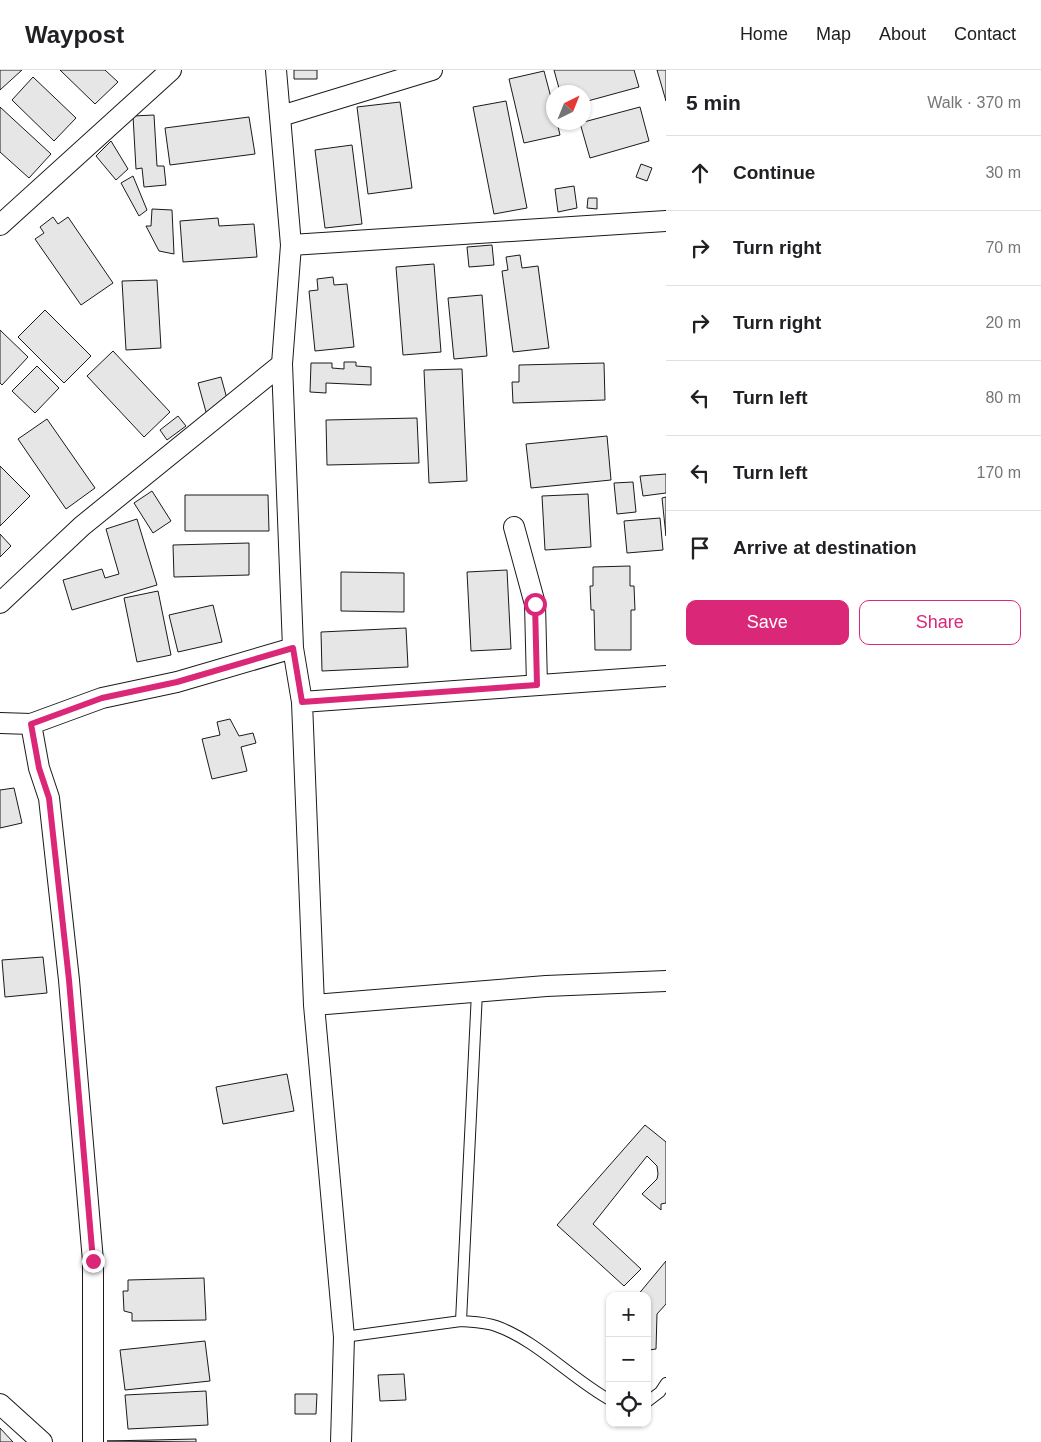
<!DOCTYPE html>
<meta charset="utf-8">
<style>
:root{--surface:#fff;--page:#f6f6f6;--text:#202124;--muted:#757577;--line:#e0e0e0;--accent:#db2777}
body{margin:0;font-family:Helvetica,sans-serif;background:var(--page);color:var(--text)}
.controls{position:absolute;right:15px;bottom:15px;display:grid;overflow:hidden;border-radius:10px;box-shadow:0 1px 4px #0004}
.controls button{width:45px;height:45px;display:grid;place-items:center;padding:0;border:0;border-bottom:1px solid var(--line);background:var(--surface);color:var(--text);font:25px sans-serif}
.compass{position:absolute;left:546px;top:15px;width:45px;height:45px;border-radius:50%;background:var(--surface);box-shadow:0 1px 4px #0004;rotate:43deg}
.stop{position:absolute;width:15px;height:15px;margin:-11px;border:4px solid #db2777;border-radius:50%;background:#fff}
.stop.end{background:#db2777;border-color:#fff;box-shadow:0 1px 5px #0008}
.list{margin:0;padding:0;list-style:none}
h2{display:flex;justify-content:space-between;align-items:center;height:65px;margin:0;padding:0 20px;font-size:21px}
h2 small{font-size:16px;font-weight:400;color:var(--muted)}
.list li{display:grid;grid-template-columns:32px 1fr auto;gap:15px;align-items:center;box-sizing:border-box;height:75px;padding:0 20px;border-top:1px solid var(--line)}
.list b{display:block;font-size:19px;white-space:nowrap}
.list em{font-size:16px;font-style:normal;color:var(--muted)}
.actions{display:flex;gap:10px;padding:15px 20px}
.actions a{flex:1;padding:11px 0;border:1px solid var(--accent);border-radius:10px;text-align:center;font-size:18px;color:var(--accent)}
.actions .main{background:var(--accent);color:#fff}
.icon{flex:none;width:28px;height:28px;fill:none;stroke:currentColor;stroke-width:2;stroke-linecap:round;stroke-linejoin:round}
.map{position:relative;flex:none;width:666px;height:1372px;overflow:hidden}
header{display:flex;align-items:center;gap:30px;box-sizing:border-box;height:70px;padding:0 25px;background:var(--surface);border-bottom:1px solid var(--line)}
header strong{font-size:24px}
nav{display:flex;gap:28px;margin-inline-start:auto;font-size:18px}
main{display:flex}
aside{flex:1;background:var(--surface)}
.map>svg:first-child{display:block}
.building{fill:#e6e6e6;stroke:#1a1a1a}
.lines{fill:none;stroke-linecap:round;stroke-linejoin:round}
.lane-casing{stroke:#1a1a1a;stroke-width:12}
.street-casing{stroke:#1a1a1a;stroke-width:22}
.lane{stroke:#fff;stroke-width:10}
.street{stroke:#fff;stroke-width:20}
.route{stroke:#db2777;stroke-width:6}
</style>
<header>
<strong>Waypost</strong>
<nav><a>Home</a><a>Map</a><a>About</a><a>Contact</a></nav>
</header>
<main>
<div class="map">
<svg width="666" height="1372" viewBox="0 0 666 1372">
<rect width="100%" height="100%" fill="#fff"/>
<path class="building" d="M 0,0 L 22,0 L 0,20 Z
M 60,0 L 105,0 L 118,12 L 95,34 Z
M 294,0 L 317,0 L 317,9 L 294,9 Z
M 554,0 L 634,0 L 639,17 L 584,32 L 584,22 L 560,22 Z
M 657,0 L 666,0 L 666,31 Z
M 544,1 L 554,39 L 554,52 L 557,52 L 560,65 L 524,73 L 509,9 Z
M 33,7 L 76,48 L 54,71 L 12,30 Z
M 506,31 L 527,138 L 494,144 L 473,37 Z
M 400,32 L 412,118 L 368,124 L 357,37 Z
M 0,37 L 51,84 L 29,108 L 0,82 Z
M 640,37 L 649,71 L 590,88 L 580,53 Z
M 154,45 L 157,96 L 164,96 L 166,115 L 144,117 L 142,98 L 136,99 L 133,46 Z
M 249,47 L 255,84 L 170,95 L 165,58 Z
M 111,71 L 128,99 L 116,110 L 96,86 Z
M 352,75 L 362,154 L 325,158 L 315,80 Z
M 641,94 L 652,98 L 647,111 L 636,107 Z
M 133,106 L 147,140 L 139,146 L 121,113 Z
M 574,116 L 577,138 L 558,142 L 555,119 Z
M 588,128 L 597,128 L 597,139 L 587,138 Z
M 152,139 L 172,140 L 174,184 L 159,181 L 146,156 L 151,156 Z
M 53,147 L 58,154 L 68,147 L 113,213 L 81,235 L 35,169 L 44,163 L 40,157 Z
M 218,148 L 219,156 L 254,154 L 257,187 L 183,192 L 180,151 Z
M 492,175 L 494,195 L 469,197 L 467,177 Z
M 520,185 L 522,198 L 538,196 L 549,278 L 513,282 L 502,201 L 508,200 L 506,187 Z
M 434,194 L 441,282 L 403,285 L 396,197 Z
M 333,207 L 334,215 L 347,214 L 354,277 L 315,281 L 309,221 L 318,220 L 317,209 Z
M 157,210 L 161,278 L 126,280 L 122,211 Z
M 482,225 L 487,286 L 454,289 L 448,228 Z
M 45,240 L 91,286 L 64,313 L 18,267 Z
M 0,260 L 28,287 L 2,315 L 0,313 Z
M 113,281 L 170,342 L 144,367 L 87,306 Z
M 344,292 L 356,292 L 356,296 L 371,297 L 371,315 L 326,313 L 326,323 L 310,322 L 311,293 L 332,293 L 332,298 L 344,299 Z
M 604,293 L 605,330 L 513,333 L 512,312 L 519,312 L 519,295 Z
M 37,296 L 59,318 L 35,343 L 12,321 Z
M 462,299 L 467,411 L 429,413 L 424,300 Z
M 221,307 L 229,336 L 206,342 L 198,313 Z
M 178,346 L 186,356 L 167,370 L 160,360 Z
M 417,348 L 419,393 L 327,395 L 326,350 Z
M 47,349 L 95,418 L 66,439 L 18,369 Z
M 607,366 L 611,410 L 531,418 L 526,374 Z
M 0,396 L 30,426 L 0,456 Z
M 666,404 L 666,423 L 643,426 L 640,406 Z
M 633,412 L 636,442 L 617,444 L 614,413 Z
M 152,421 L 171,451 L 153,463 L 134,433 Z
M 588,424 L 591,477 L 545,480 L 542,426 Z
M 185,425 L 268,425 L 269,461 L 185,461 Z
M 666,427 L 666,466 L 662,428 Z
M 660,448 L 663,480 L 627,483 L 624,451 Z
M 137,449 L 157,515 L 72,540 L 63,510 L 102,499 L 105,508 L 119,504 L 106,459 Z
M 0,464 L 11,476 L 0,487 Z
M 249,473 L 249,505 L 174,507 L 173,475 Z
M 630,496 L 630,516 L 634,516 L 635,540 L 631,540 L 631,580 L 595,580 L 594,540 L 591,540 L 590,516 L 593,516 L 593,497 Z
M 507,500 L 511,579 L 471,581 L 467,502 Z
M 341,502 L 404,503 L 404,542 L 341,541 Z
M 158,521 L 171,585 L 137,592 L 124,528 Z
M 213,535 L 222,572 L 178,582 L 169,545 Z
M 406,558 L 408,597 L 322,601 L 321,562 Z
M 230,649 L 239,666 L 253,663 L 256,673 L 241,677 L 247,701 L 212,709 L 202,669 L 220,665 L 217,652 Z
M 14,718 L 22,753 L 0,758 L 0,720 Z
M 43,887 L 47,923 L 5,927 L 2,890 Z
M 287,1004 L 294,1041 L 223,1054 L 216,1017 Z
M 645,1055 L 666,1072 L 666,1133 L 661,1134 L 661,1140 L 642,1124 L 657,1109 L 658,1104 L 657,1096 L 647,1086 L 593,1154 L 641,1199 L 624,1216 L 557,1155 Z
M 666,1191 L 666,1234 L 657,1244 L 656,1279 L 649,1280 L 650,1288 L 647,1288 L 647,1226 L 637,1226 Z
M 204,1208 L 206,1250 L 132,1251 L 132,1243 L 124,1241 L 123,1221 L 128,1221 L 128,1210 Z
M 205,1271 L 210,1311 L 125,1320 L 120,1280 Z
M 404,1304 L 406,1330 L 380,1331 L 378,1305 Z
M 206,1321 L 208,1355 L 128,1359 L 125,1325 Z
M 295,1324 L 317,1324 L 316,1344 L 295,1344 Z
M 0,1358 L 13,1372 L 0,1372 Z
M 196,1369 L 196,1372 L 107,1371 Z"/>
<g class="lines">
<defs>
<path id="lane" d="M 461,1251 L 477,922
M 344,1267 L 461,1251 C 473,1252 485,1252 496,1256 C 536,1270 572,1309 610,1330
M 647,1332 L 660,1322 L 666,1313"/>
<path id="street" d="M 276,0 L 291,175 L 282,294 L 293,578 L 302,632 L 314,935 L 344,1267 L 341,1372
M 281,46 L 432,0
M 0,155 L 171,0
M 291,175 L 666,151
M 514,457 L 535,534 L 537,615
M 0,533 L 82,456 L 282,294
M 302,632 L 666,606
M 0,653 L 31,654 L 39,698 L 49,728 L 69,910 L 93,1191 L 93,1372
M 31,654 L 102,628 L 177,612 L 293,578
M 314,935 L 546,916 L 666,911
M 0,1334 L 42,1372"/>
</defs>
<use href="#lane" class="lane-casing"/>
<use href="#street" class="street-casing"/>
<use href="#lane" class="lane"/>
<use href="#street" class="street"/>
</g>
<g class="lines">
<path class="route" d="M 93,1191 L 69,910 L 49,728 L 39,698 L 31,654 L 102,628 L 177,612 L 293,578 L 302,632 L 537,615 L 535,534"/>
</g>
</svg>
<div class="controls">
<button>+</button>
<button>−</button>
<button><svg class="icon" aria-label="locate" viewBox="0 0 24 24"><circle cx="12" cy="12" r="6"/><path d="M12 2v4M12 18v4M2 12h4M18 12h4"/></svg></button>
</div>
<svg class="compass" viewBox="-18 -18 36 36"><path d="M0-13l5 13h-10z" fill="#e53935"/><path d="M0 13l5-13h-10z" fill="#757577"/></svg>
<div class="stop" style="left:535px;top:534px"></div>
<div class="stop end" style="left:93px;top:1191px"></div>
</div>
<aside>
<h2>5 min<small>Walk · 370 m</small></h2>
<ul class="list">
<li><svg class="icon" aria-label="ahead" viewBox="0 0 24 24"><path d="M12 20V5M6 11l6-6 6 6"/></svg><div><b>Continue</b></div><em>30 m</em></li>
<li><svg class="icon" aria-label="right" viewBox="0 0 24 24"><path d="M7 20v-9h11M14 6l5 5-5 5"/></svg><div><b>Turn right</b></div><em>70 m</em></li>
<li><svg class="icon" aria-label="right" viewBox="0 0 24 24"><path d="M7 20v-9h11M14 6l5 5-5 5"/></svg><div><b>Turn right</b></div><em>20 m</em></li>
<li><svg class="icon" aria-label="left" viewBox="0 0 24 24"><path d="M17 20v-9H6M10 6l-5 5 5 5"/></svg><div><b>Turn left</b></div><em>80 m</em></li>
<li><svg class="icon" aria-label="left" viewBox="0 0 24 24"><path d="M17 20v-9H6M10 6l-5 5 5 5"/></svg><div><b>Turn left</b></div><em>170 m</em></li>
<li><svg class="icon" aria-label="arrive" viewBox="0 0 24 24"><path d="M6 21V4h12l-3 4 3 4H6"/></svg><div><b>Arrive at destination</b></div></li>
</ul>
<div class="actions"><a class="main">Save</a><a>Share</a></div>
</aside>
</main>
